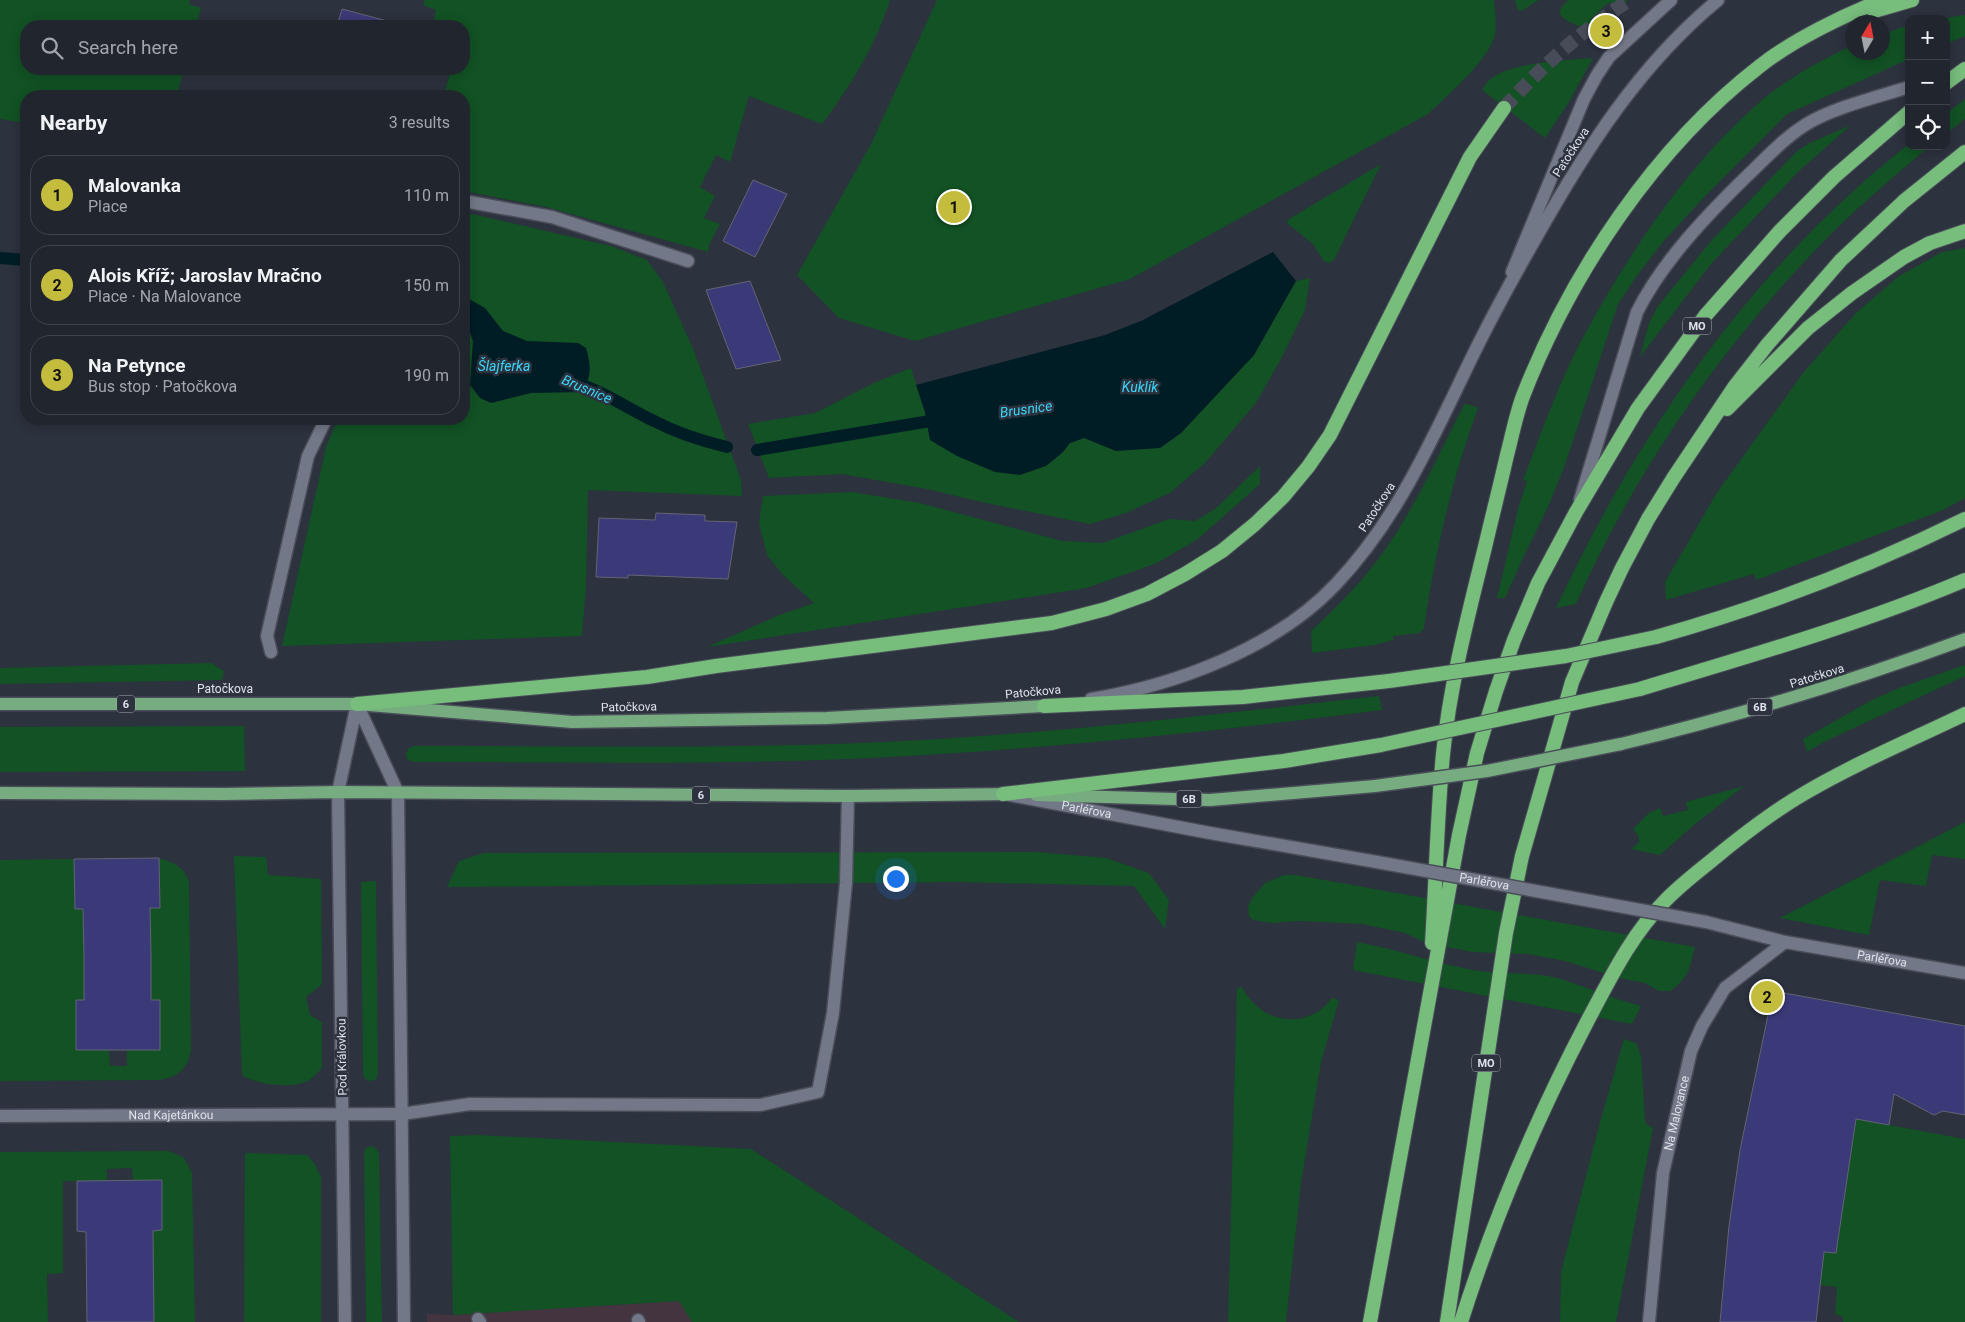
<!DOCTYPE html>
<meta charset="utf-8">
<style>
:root{--surface:#21262e;--page:#2d323a;--text:#f1f3f6;--muted:#a2a5aa;--line:#3e434a;--accent:#c4bc3d}
body{margin:0;font-family:Roboto,sans-serif;background:var(--page);color:var(--text)}
.controls{position:absolute;right:15px;top:15px;display:grid;overflow:hidden;border-radius:10px;box-shadow:0 2px 12px #0003}
.controls button{width:45px;height:45px;display:grid;place-items:center;padding:0;border:0;border-bottom:1px solid var(--line);background:var(--surface);color:var(--text);font:25px sans-serif}
.compass{position:absolute;left:1845px;top:15px;width:45px;height:45px;border-radius:50%;background:var(--surface);box-shadow:0 2px 12px #0003;rotate:10deg}
.you{position:absolute;left:895px;top:878px;width:18px;height:18px;margin:-12px;border:4px solid #fff;border-radius:50%;background:#1a73e8;box-shadow:0 0 0 8px #1a73e833}
.badge{display:grid;place-items:center;width:32px;height:32px;border-radius:50%;background:var(--accent);color:#111;font-size:16px;font-weight:700}
.pin{position:absolute;translate:-50% -50%;border:2px solid #fff;box-shadow:0 1px 5px #0006}
.list{margin:0;padding:0;list-style:none}
h2{display:flex;justify-content:space-between;align-items:center;height:65px;margin:0;padding:0 20px;font-size:21px}
h2 small{font-size:16px;font-weight:400;color:var(--muted)}
.list li{display:grid;grid-template-columns:32px 1fr auto;gap:15px;align-items:center;box-sizing:border-box;height:80px;margin:0 10px 10px;padding:0 10px;border:1px solid var(--line);border-radius:20px}
.list b{display:block;font-size:19px;white-space:nowrap}
.list p{margin:0;font-size:16px;white-space:nowrap;color:var(--muted)}
.list em{font-size:16px;font-style:normal;color:var(--muted)}
.icon{flex:none;width:28px;height:28px;fill:none;stroke:currentColor;stroke-width:2;stroke-linecap:round;stroke-linejoin:round}
.map{position:relative;flex:none;width:1965px;height:1322px;overflow:hidden}
.search{position:absolute;background:var(--surface);box-shadow:0 2px 12px #0003;left:20px;top:20px;width:450px;height:55px;display:flex;align-items:center;gap:12px;box-sizing:border-box;padding:0 18px;border-radius:20px;color:var(--muted);font-size:19px}
.panel{position:absolute;background:var(--surface);box-shadow:0 2px 12px #0003;left:20px;top:90px;width:450px;height:335px;border-radius:20px}
.map>svg:first-child{display:block}
.commercial{fill:#44343f}
.green{fill:#125224}
.water{fill:#001d25}
.lines{fill:none;stroke-linecap:round;stroke-linejoin:round}
.stream{stroke:#001d25;stroke-width:12}
.building{fill:#3b3a78;stroke:#636473}
.trunk-tunnel{stroke:#474c58;stroke-width:14;stroke-dasharray:14 7;stroke-linecap:butt}
.service-casing{stroke:#494d58;stroke-width:15}
.minor-casing{stroke:#494d58;stroke-width:15}
.secondary-casing{stroke:#494d58;stroke-width:15}
.primary-casing{stroke:#494d58;stroke-width:15}
.trunk-casing{stroke:#494d58;stroke-width:16}
.service{stroke:#727887;stroke-width:12}
.minor{stroke:#727887;stroke-width:12}
.secondary{stroke:#727887;stroke-width:12}
.primary{stroke:#76ac7f;stroke-width:12}
.trunk{stroke:#77bd7c;stroke-width:14}
.minor-bridge-casing{stroke:#494d58;stroke-width:15;stroke-linecap:butt}
.primary-bridge-casing{stroke:#494d58;stroke-width:15;stroke-linecap:butt}
.trunk-bridge-casing{stroke:#494d58;stroke-width:16;stroke-linecap:butt}
.minor-bridge{stroke:#727887;stroke-width:12}
.primary-bridge{stroke:#76ac7f;stroke-width:12}
.trunk-bridge{stroke:#77bd7c;stroke-width:14}
.labels{text-anchor:middle;stroke-width:5;stroke-linejoin:round;paint-order:stroke}
.shield{fill:#2c323e;stroke:#a9adb6;stroke-width:1}
.shield-label{font-size:11px;font-weight:bold;fill:#dee2ea}
.street-label{font-size:12px;fill:#dee2ea;stroke:#2c323e}
.water-label{font-size:14px;font-style:italic;fill:#39d5f8;stroke:#2c323e}
</style>
<div class="map">
<svg width="1965" height="1322" viewBox="0 0 1965 1322">
<rect width="100%" height="100%" fill="#2c323e"/>
<path class="commercial" d="M 679,1301 L 692,1322 L 427,1322 L 427,1314 L 453,1315 Z"/>
<path class="green" d="M 0,0 L 190,0 L 189,4 L 201,8 L 196,26 L 26,26 L 26,69 L 184,69 L 177,96 L 26,96 L 26,123 L 0,119 Z
M 425,0 L 890,0 C 876,45 850,87 822,124 L 749,96 L 730,162 L 716,155 L 700,187 L 715,196 L 704,218 L 720,224 L 709,245 L 708,252 L 546,207 L 464,191 L 464,96 L 444,96 L 451,69 L 464,69 L 464,26 L 445,20 L 445,23 L 434,20 L 436,10 L 423,5 Z
M 937,0 L 1494,0 C 1495,11 1497,24 1495,35 C 1489,60 1447,96 1428,114 L 1130,279 L 915,341 L 839,318 L 797,275 L 871,144 Z
M 1515,0 L 1539,0 L 1521,11 L 1518,10 Z
M 1568,0 L 1628,0 L 1617,10 L 1609,2 L 1591,19 L 1599,28 C 1595,30 1596,31 1591,31 C 1586,30 1581,27 1576,25 C 1561,18 1553,14 1568,0 Z
M 1965,15 L 1965,36 L 1946,44 L 1946,19 L 1939,19 Z
M 1909,25 L 1909,59 L 1787,114 L 1707,194 L 1662,243 L 1636,277 L 1618,304 L 1565,465 L 1548,507 L 1524,556 L 1505,598 L 1497,598 L 1518,509 L 1527,481 L 1523,480 C 1541,433 1558,385 1581,341 C 1627,255 1688,164 1762,100 C 1787,79 1822,59 1852,46 L 1852,52 L 1882,52 L 1883,34 Z
M 1593,58 L 1569,102 L 1545,138 L 1482,90 C 1485,86 1488,80 1492,78 C 1513,62 1567,60 1593,58 Z
M 1965,99 L 1965,119 L 1946,134 L 1946,114 Z
M 1851,125 L 1798,172 L 1711,264 L 1640,357 L 1649,323 L 1658,306 L 1711,241 L 1797,151 L 1810,143 Z
M 1909,144 L 1909,146 L 1930,146 C 1898,173 1866,200 1836,229 C 1728,337 1638,465 1576,604 L 1556,608 C 1639,430 1754,266 1909,144 Z
M 1381,164 L 1334,260 L 1329,263 L 1324,261 L 1313,244 L 1287,223 L 1289,219 Z
M 472,214 L 611,246 L 647,260 L 663,282 L 694,351 L 741,480 L 742,496 L 588,490 L 586,587 L 582,636 L 282,646 L 326,447 L 338,419 L 464,419 L 464,215 Z
M 1965,248 L 1965,498 L 1941,511 L 1756,580 L 1754,574 L 1666,600 L 1665,582 L 1716,494 L 1803,373 L 1856,313 L 1899,276 L 1942,252 Z
M 1310,278 L 1305,310 L 1281,359 L 1256,403 L 1205,463 L 1170,493 L 1126,513 L 1090,524 L 986,503 L 927,489 L 842,474 L 769,478 L 748,424 L 815,413 L 874,383 L 911,368 L 925,412 L 930,440 L 1062,453 L 1070,443 L 1084,438 L 1096,443 L 1160,448 L 1181,433 L 1254,355 L 1296,281 Z
M 1465,403 L 1478,408 C 1452,479 1435,552 1424,628 L 1420,633 L 1393,636 L 1393,640 L 1375,645 L 1312,653 L 1311,631 C 1334,610 1357,587 1376,562 C 1413,514 1437,457 1465,403 Z
M 1260,466 L 1260,484 L 1198,539 L 1157,563 L 1087,588 L 707,647 L 777,616 L 814,603 L 783,575 L 767,555 L 759,523 L 763,496 L 852,492 L 920,503 L 1062,541 L 1103,543 L 1169,519 L 1195,521 L 1215,509 Z
M 211,663 L 224,671 L 222,680 L 0,684 L 0,668 Z
M 1965,665 L 1965,676 L 1824,742 L 1807,752 L 1803,739 L 1872,700 L 1899,688 Z
M 1379,696 L 1382,710 C 1205,733 1027,751 848,759 C 704,765 559,762 414,762 L 407,759 L 406,754 L 408,749 L 414,746 C 563,746 712,749 861,743 C 1034,736 1207,715 1379,696 Z
M 244,726 L 245,771 L 0,772 L 0,727 Z
M 1744,786 L 1695,824 L 1660,855 L 1631,849 L 1639,842 L 1638,835 L 1633,829 L 1649,813 L 1660,808 L 1663,816 L 1688,810 L 1686,802 Z
M 1965,822 L 1965,859 L 1932,855 L 1926,886 L 1880,880 L 1869,935 L 1780,918 Z
M 1036,852 L 1106,858 L 1149,873 L 1169,900 L 1165,929 L 1134,886 L 956,882 L 447,887 L 459,861 L 484,853 Z
M 234,856 L 266,857 L 268,875 L 321,879 L 322,984 L 306,997 L 310,1015 L 322,1022 L 322,1068 C 318,1072 312,1079 307,1081 C 291,1089 257,1085 242,1075 Z
M 159,858 C 174,863 184,866 189,882 L 191,1050 C 188,1068 179,1077 160,1080 L 0,1081 L 0,860 L 74,859 L 75,908 L 84,909 L 85,1000 L 76,1001 L 76,1050 L 109,1050 L 110,1066 L 127,1066 L 127,1050 L 160,1050 L 160,1000 L 151,1000 L 150,908 L 160,908 Z
M 1284,875 L 1295,875 L 1336,882 L 1695,947 L 1689,970 L 1684,978 L 1677,986 L 1670,991 L 1659,991 L 1645,983 L 1619,978 L 1565,961 L 1528,954 L 1472,952 L 1424,942 L 1405,933 L 1362,924 L 1299,921 L 1272,923 L 1253,920 L 1249,916 L 1248,907 L 1252,898 L 1265,883 Z
M 376,881 L 378,1074 L 375,1080 L 368,1081 L 364,1077 L 363,1072 L 361,882 Z
M 1357,942 C 1396,949 1434,963 1473,970 C 1501,975 1529,971 1557,978 C 1585,986 1612,999 1641,1006 L 1632,1024 L 1353,970 Z
M 1242,987 C 1260,1023 1307,1032 1332,998 L 1339,1000 L 1321,1062 L 1301,1183 L 1286,1322 L 1228,1322 L 1237,988 Z
M 1624,1039 L 1636,1043 L 1641,1056 L 1645,1119 L 1646,1124 L 1653,1128 L 1616,1322 L 1560,1322 L 1561,1272 L 1600,1122 Z
M 1856,1119 L 1965,1139 L 1965,1322 L 1843,1322 L 1843,1317 L 1835,1314 L 1837,1287 L 1820,1285 L 1806,1251 L 1836,1253 Z
M 478,1135 L 751,1149 L 1019,1322 L 692,1322 L 679,1301 L 453,1315 L 450,1136 Z
M 370,1146 L 376,1148 L 379,1153 L 382,1322 L 366,1322 L 364,1153 L 365,1149 Z
M 169,1151 L 184,1158 L 192,1173 L 195,1322 L 154,1322 L 153,1231 L 162,1230 L 162,1180 L 133,1181 L 132,1168 L 107,1169 L 107,1181 L 63,1181 L 63,1273 L 47,1274 L 48,1322 L 0,1322 L 0,1152 Z
M 245,1153 L 307,1155 L 315,1164 L 321,1177 L 321,1322 L 244,1322 Z"/>
<path class="water" d="M 1273,252 L 1296,281 L 1254,355 L 1181,433 L 1160,448 L 1116,451 L 1084,438 L 1070,443 L 1062,453 L 1046,466 L 1020,475 L 995,472 L 957,456 L 930,440 L 925,412 L 916,385 L 1105,335 L 1141,321 Z
M 464,296 L 485,308 L 503,331 L 527,341 L 578,343 L 586,348 C 591,366 592,376 582,392 L 531,393 L 491,403 L 480,398 L 470,385 L 473,341 L 469,330 L 464,322 Z"/>
<g class="lines">
<path class="stream" d="M 0,258 L 26,260
M 571,381 C 601,390 627,408 654,421 C 677,433 702,441 727,447
M 757,450 L 942,419"/>
</g>
<path class="building" d="M 342,9 L 406,26 L 337,26 Z
M 753,180 L 787,194 L 755,257 L 723,241 Z
M 750,281 L 781,360 L 736,369 L 706,290 Z
M 656,513 L 705,515 L 705,521 L 737,522 L 728,579 L 628,575 L 628,578 L 596,577 L 599,518 L 655,520 Z
M 159,858 L 160,908 L 150,908 L 151,954 L 151,1000 L 160,1000 L 160,1050 L 76,1050 L 76,1000 L 84,1000 L 84,955 L 83,909 L 75,909 L 74,859 Z
M 1773,991 L 1965,1026 L 1965,1115 L 1943,1111 L 1934,1115 L 1894,1094 L 1889,1125 L 1856,1119 L 1836,1253 L 1824,1252 L 1816,1322 L 1720,1322 L 1729,1226 L 1740,1150 Z
M 162,1180 L 162,1230 L 153,1231 L 154,1322 L 87,1322 L 86,1232 L 77,1231 L 77,1181 Z"/>
<g class="lines">
<path class="trunk-tunnel" d="M 1504,108 C 1542,66 1582,30 1630,0"/>
<defs>
<path id="service" d="M 464,201 L 552,217 L 688,261
M 1512,272 L 1584,99 L 1597,75 L 1609,57 L 1671,0
M 1580,500 L 1637,312 C 1662,262 1707,215 1747,176 C 1766,158 1783,139 1805,125 C 1832,108 1877,97 1909,87
M 271,652 L 267,636 L 308,456 L 326,419
M 402,1114 L 470,1104 L 760,1105 L 818,1092 L 833,1013 L 846,883 L 848,796
M 478,1319 L 480,1322
M 638,1320 L 639,1322"/>
<g id="minor">
<path id="s1" d="M 1010,795 L 1210,833 L 1377,862"/>
<path id="s2" d="M 1706,922 L 1785,942 L 1965,973"/>
<path id="s3" d="M 0,1116 L 402,1114"/>
<path id="s4" d="M 1649,1322 L 1663,1173 L 1691,1051 L 1702,1026 L 1725,988 L 1785,942"/>
</g>
<path id="secondary" d="M 1091,699 C 1176,685 1276,648 1336,584 C 1398,519 1433,437 1472,357 C 1492,316 1514,276 1537,236 C 1586,149 1640,64 1718,0
M 357,704 L 398,793 L 404,1322
M 345,1322 L 338,792 L 357,704"/>
<path id="primary" d="M 0,704 L 357,704 L 572,722 L 827,718 L 1044,706
M 1621,744 C 1738,716 1852,681 1965,639
M 0,793 L 223,794 L 338,792 L 848,796 L 1013,794
M 1036,795 L 1210,800 L 1375,786"/>
<path id="trunk" d="M 1874,11 L 1912,0
M 1946,83 L 1965,69
M 1727,409 L 1808,328 L 1852,293 L 1904,257 L 1930,243 L 1965,231
M 1656,637 C 1763,607 1866,568 1965,519
M 1640,689 C 1749,656 1859,625 1965,580
M 357,704 L 647,677 L 716,666 L 1052,623 L 1106,609 L 1147,594 L 1185,574 L 1222,551 L 1255,524 L 1283,497 L 1308,467 L 1330,435 L 1470,157 L 1504,108
M 1044,706 L 1243,697 L 1389,681
M 1003,794 L 1284,761 L 1381,745
M 1432,943 C 1436,880 1437,817 1443,754 C 1450,684 1468,616 1485,547 C 1492,517 1500,486 1507,455 C 1512,436 1516,415 1523,396 C 1571,273 1655,147 1760,66 C 1793,40 1844,15 1883,0
M 1370,1322 L 1459,835 L 1477,753 L 1496,691 L 1514,640 L 1538,583 L 1576,512 L 1638,408 L 1705,316 L 1780,231 L 1834,177 L 1909,112
M 1447,1322 L 1506,933 L 1522,856 L 1572,682 L 1606,602 L 1622,568 L 1648,519 L 1674,477 L 1735,386 L 1767,345 L 1841,260 L 1904,201 L 1965,152
M 1461,1322 C 1494,1218 1537,1117 1588,1020 C 1610,979 1631,935 1664,902 C 1678,887 1695,874 1711,861 C 1740,837 1772,812 1805,793 C 1856,763 1911,740 1965,714"/>
</defs>
<use href="#service" class="service-casing"/>
<use href="#minor" class="minor-casing"/>
<use href="#secondary" class="secondary-casing"/>
<use href="#primary" class="primary-casing"/>
<use href="#trunk" class="trunk-casing"/>
<use href="#service" class="service"/>
<use href="#minor" class="minor"/>
<use href="#secondary" class="secondary"/>
<use href="#primary" class="primary"/>
<use href="#trunk" class="trunk"/>
<defs>
<g id="minor-bridge">
<path id="s5" d="M 1377,862 L 1706,922"/>
</g>
<path id="primary-bridge" d="M 1375,786 L 1487,771 L 1621,744"/>
<path id="trunk-bridge" d="M 1389,681 L 1566,656 L 1656,637
M 1381,745 L 1640,689"/>
</defs>
<use href="#minor-bridge" class="minor-bridge-casing"/>
<use href="#primary-bridge" class="primary-bridge-casing"/>
<use href="#trunk-bridge" class="trunk-bridge-casing"/>
<use href="#minor-bridge" class="minor-bridge"/>
<use href="#primary-bridge" class="primary-bridge"/>
<use href="#trunk-bridge" class="trunk-bridge"/>
</g>
<g class="labels">
<g class="shield">
<rect x="1683" y="317.5" width="28" height="17" rx="4"/>
<rect x="117" y="695.5" width="18" height="17" rx="4"/>
<rect x="1747.5" y="698.5" width="25" height="17" rx="4"/>
<rect x="692" y="786.5" width="18" height="17" rx="4"/>
<rect x="1176.5" y="790.5" width="25" height="17" rx="4"/>
<rect x="1472" y="1054.5" width="28" height="17" rx="4"/>
</g>
<g class="shield-label">
<text x="1697" y="330">MO</text>
<text x="126" y="708">6</text>
<text x="1760" y="711">6B</text>
<text x="701" y="799">6</text>
<text x="1189" y="803">6B</text>
<text x="1486" y="1067">MO</text>
</g>
<g class="street-label">
<text transform="translate(1571 152) rotate(-57)" y="4">Patočkova</text>
<text transform="translate(1377 507) rotate(-57)" y="4">Patočkova</text>
<text transform="translate(1817 676) rotate(-17)" y="4">Patočkova</text>
<text x="225" y="693">Patočkova</text>
<text transform="translate(1033 692) rotate(-5)" y="4">Patočkova</text>
<text transform="translate(629 707) rotate(-1)" y="4">Patočkova</text>
<text dy="4" stroke="none"><textPath href="#s1" startOffset="78">Parléřova</textPath></text>
<text dy="4" stroke="none"><textPath href="#s5" startOffset="109">Parléřova</textPath></text>
<text dy="4" stroke="none"><textPath href="#s2" startOffset="180">Parléřova</textPath></text>
<text transform="translate(342 1057) rotate(-91)" y="4">Pod Královkou</text>
<text dy="4" stroke="none"><textPath href="#s4" startOffset="211">Na Malovance</textPath></text>
<text dy="4" stroke="none"><textPath href="#s3" startOffset="171">Nad Kajetánkou</textPath></text>
</g>
<g class="water-label">
<text x="504" y="371">Šlajferka</text>
<text x="1140" y="392">Kuklík</text>
<text transform="translate(587 389) rotate(23)" y="5">Brusnice</text>
<text transform="translate(1026 409) rotate(-8)" y="5">Brusnice</text>
</g>
</g>
</svg>
<div class="controls">
<button>+</button>
<button>−</button>
<button><svg class="icon" aria-label="locate" viewBox="0 0 24 24"><circle cx="12" cy="12" r="6"/><path d="M12 2v4M12 18v4M2 12h4M18 12h4"/></svg></button>
</div>
<svg class="compass" viewBox="-18 -18 36 36"><path d="M0-13l5 13h-10z" fill="#e53935"/><path d="M0 13l5-13h-10z" fill="#a2a5aa"/></svg>
<div class="you"></div>
<div class="pin badge" style="left:954px;top:207px">1</div>
<div class="pin badge" style="left:1767px;top:997px">2</div>
<div class="pin badge" style="left:1606px;top:31px">3</div>
<div class="search"><svg class="icon" aria-label="search" viewBox="0 0 24 24"><circle cx="10" cy="10" r="6"/><path d="M15 15l6 6"/></svg>Search here</div>
<section class="panel">
<h2>Nearby<small>3 results</small></h2>
<ul class="list">
<li><span class="badge">1</span><div><b>Malovanka</b><p>Place</p></div><em>110 m</em></li>
<li><span class="badge">2</span><div><b>Alois Kříž; Jaroslav Mračno</b><p>Place · Na Malovance</p></div><em>150 m</em></li>
<li><span class="badge">3</span><div><b>Na Petynce</b><p>Bus stop · Patočkova</p></div><em>190 m</em></li>
</ul>
</section>
</div>
